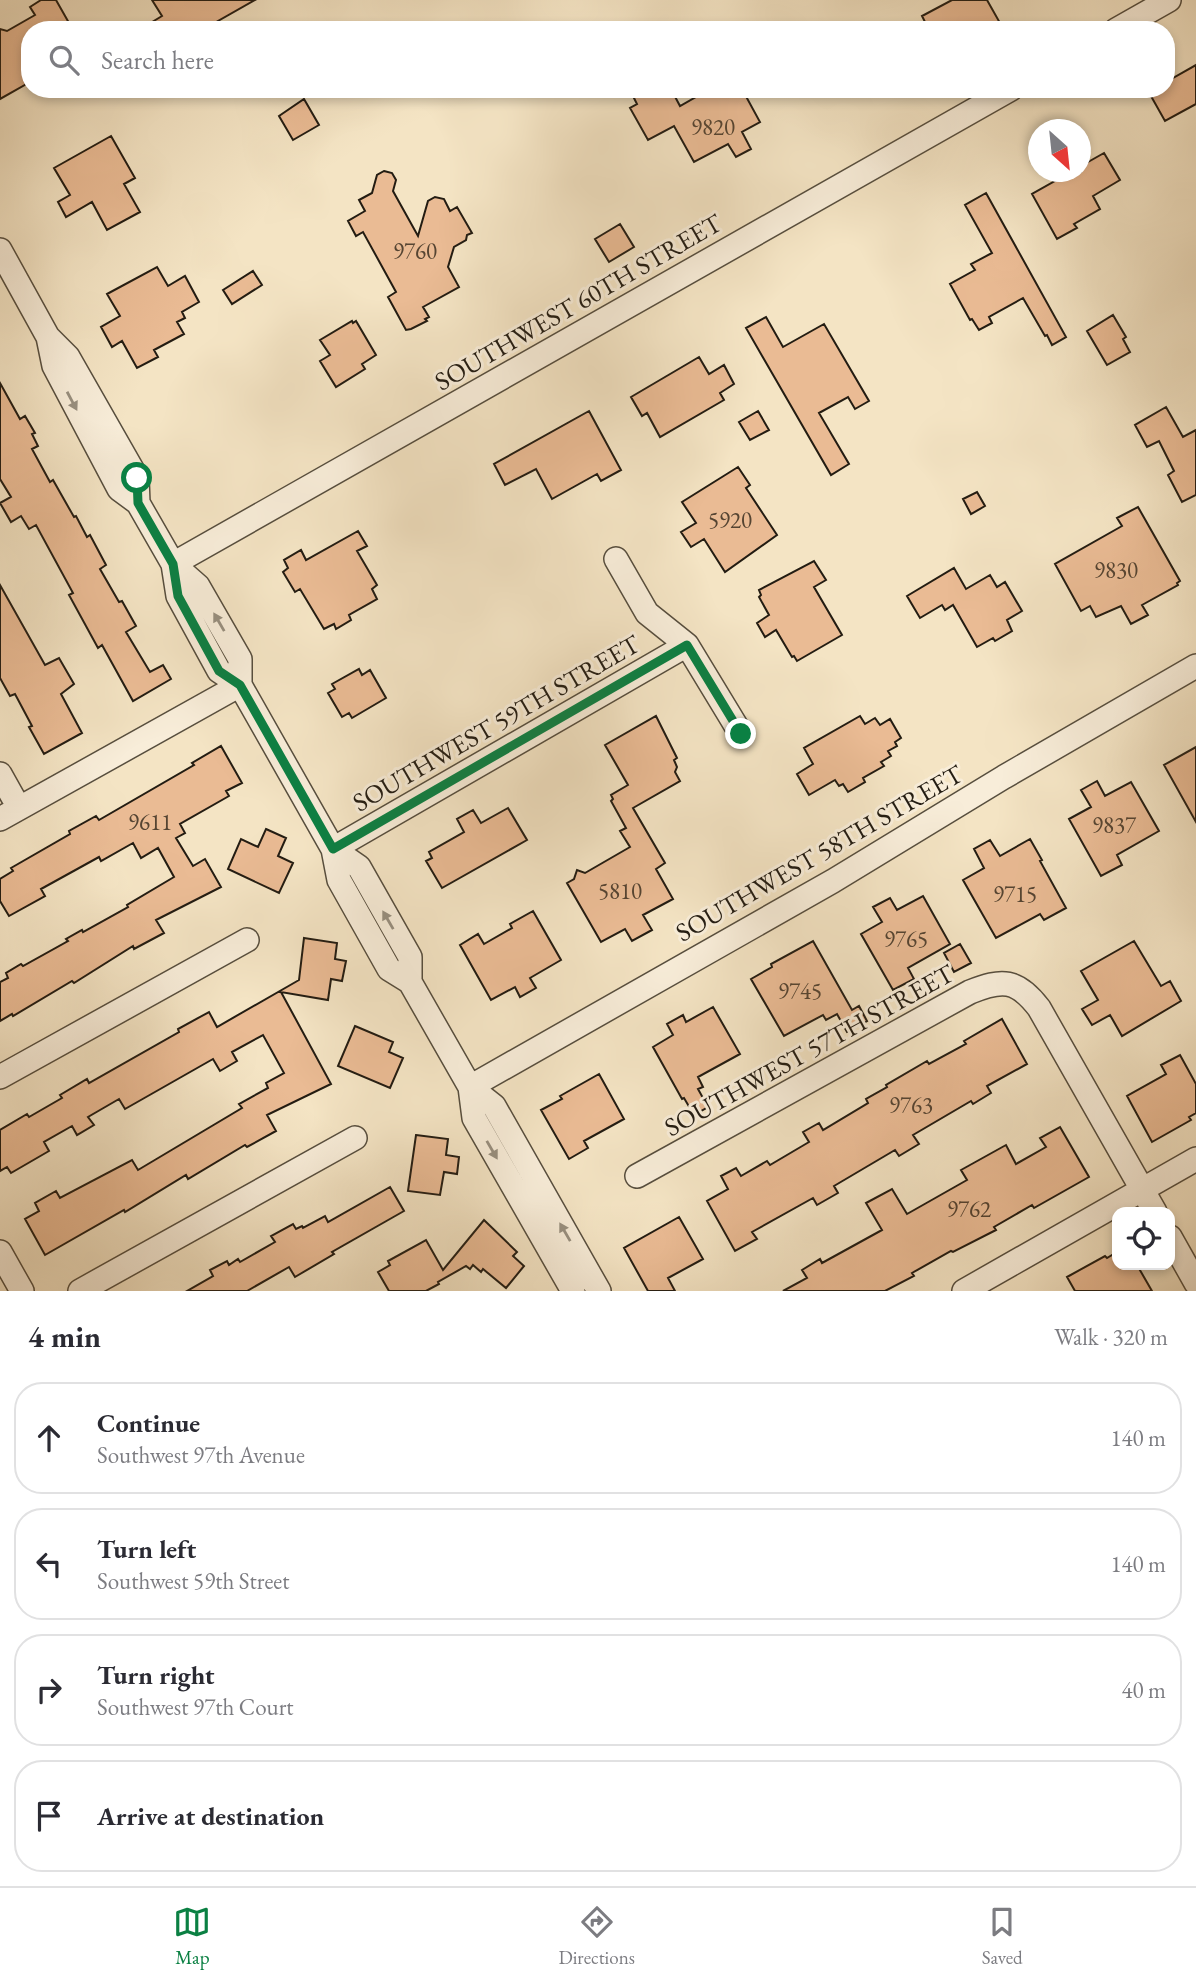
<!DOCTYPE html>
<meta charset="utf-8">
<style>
:root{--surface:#fff;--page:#f7f7f7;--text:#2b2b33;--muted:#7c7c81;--line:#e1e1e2;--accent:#0b8043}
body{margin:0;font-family:"EB Garamond",serif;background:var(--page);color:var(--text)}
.controls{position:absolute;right:21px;bottom:21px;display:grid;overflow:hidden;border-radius:14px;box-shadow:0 4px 10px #0003}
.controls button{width:63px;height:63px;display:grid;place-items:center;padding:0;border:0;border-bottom:2px solid var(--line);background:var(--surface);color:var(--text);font:35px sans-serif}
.compass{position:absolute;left:1028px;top:119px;width:63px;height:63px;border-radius:50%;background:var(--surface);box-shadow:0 4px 10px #0003;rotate:153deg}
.stop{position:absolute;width:21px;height:21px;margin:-16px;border:5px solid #0b8043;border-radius:50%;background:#fff}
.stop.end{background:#0b8043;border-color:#fff;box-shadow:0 2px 7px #0008}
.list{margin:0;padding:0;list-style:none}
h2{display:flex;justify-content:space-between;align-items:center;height:91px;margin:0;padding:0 28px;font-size:30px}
h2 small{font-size:23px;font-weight:400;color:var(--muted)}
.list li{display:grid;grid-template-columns:46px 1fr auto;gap:21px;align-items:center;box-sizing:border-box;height:112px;margin:0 14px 14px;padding:0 14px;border:2px solid var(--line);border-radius:28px}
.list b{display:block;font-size:26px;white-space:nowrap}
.list p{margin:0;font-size:23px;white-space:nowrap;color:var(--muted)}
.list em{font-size:23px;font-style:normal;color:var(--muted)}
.icon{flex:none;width:38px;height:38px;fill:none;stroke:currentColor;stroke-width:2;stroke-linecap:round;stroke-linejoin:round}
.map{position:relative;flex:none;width:1196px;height:1291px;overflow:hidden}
.search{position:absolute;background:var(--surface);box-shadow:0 4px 10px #0003;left:21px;right:21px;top:21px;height:77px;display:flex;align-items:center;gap:18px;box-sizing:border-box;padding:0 24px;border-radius:28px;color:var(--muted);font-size:26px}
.sheet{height:595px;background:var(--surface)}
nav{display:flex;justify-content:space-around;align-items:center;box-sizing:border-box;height:98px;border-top:2px solid var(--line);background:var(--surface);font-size:19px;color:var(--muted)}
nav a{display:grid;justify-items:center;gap:4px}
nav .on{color:var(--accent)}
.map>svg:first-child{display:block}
.building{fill:#eabb94;stroke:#231c12;stroke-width:2}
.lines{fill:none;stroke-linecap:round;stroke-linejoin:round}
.minor-casing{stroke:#574e3e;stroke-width:26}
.minor{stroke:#f8edd9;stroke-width:23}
.oneway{fill:#988f7f}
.route{stroke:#0b8043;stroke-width:9}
.labels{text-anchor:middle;stroke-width:6;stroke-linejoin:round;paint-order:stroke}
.number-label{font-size:23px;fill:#554432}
.street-label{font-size:26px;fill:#231c12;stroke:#f8edd9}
</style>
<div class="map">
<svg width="1196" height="1291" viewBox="0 0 1196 1291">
<rect width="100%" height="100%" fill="#f4e4c4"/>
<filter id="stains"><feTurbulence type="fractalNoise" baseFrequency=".00286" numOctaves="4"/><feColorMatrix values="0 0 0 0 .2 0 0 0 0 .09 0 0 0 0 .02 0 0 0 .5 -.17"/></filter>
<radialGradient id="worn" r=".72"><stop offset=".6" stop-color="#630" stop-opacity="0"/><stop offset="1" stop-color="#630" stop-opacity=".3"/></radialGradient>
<path class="building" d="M 41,0 L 56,0 L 73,30 L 30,30 L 30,82 L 0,99 L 0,29 L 7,31 L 35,15 L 30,7 Z
M 152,0 L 255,0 L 202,30 L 139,30 L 162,16 Z
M 952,0 L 987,0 L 1000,23 L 987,30 L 929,30 L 922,16 Z
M 1196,65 L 1196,104 L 1165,121 L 1147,89 L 1166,89 L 1166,82 Z
M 640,89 L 650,89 L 653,95 L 664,89 L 671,89 L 680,106 L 710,89 L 742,89 L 760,122 L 742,132 L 751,149 L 736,157 L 728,144 L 694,162 L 674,126 L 648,140 L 630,108 L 637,104 L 632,94 Z
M 304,99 L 319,125 L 293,140 L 279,116 Z
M 111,136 L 135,178 L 124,184 L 140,212 L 107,230 L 92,202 L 66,217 L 58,202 L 70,195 L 54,168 Z
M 1104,153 L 1120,180 L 1093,196 L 1100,209 L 1074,224 L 1077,228 L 1057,239 L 1032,194 L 1071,172 L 1081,172 L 1081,166 Z
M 384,171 L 392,173 L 396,180 L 393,191 L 418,236 L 428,201 L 435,197 L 444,199 L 450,211 L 457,207 L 472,233 L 467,235 L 466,240 L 454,247 L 448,267 L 459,287 L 423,307 L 429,317 L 425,319 L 427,321 L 411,329 L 406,330 L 388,297 L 396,292 L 363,232 L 356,236 L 348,221 L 365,211 L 359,200 L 372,193 L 377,175 Z
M 986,193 L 1066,337 L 1052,345 L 1047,335 L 1045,336 L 1023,298 L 989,317 L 992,323 L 979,330 L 972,319 L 970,320 L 950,284 L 975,270 L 971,264 L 992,253 L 965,205 Z
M 620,224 L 634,247 L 609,262 L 595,239 Z
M 157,267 L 168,286 L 185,276 L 199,302 L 182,312 L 185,318 L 177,322 L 184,334 L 154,350 L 158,357 L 137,368 L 122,341 L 112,347 L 101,327 L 120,316 L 107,294 Z
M 253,271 L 262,285 L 232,304 L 223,290 Z
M 1113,315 L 1126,337 L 1123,339 L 1130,352 L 1107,365 L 1087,331 Z
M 766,317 L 783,347 L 824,324 L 869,401 L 855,409 L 848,397 L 819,413 L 849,464 L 831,475 L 746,328 Z
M 352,321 L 353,323 L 356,321 L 376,355 L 362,364 L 365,369 L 336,387 L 320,361 L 330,355 L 320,340 Z
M 699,357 L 709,374 L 724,365 L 734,384 L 720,393 L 724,400 L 660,437 L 647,413 L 642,416 L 631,397 Z
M 0,383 L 20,419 L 25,416 L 35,433 L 32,434 L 38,446 L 32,449 L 50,482 L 53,480 L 74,517 L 76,516 L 87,537 L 90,535 L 106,565 L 100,569 L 119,602 L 122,601 L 136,626 L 126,632 L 150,672 L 163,665 L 171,679 L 133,701 L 102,645 L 98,648 L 69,595 L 73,593 L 36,525 L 29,529 L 21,516 L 11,522 L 0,503 L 11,497 L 0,479 Z
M 1166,407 L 1183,437 L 1196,430 L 1196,495 L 1182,502 L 1168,475 L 1174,471 L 1159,441 L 1147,447 L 1135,425 Z
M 589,411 L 621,470 L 601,481 L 597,474 L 552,499 L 536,469 L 505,485 L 494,464 Z
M 758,411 L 769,430 L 750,440 L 739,422 Z
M 738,467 L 750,485 L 746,488 L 777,535 L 725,572 L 704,539 L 691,547 L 681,532 L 696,523 L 682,502 Z
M 977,492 L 985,506 L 971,514 L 963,499 Z
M 1138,507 L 1180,581 L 1177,583 L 1178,585 L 1142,605 L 1148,615 L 1131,624 L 1121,606 L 1096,617 L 1090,606 L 1081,611 L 1055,564 L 1122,526 L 1117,518 Z
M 358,531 L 367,546 L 357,551 L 377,585 L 372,589 L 377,599 L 349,615 L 351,620 L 336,629 L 334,624 L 324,629 L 300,589 L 295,592 L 283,572 L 288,568 L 284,560 L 301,550 L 306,560 Z
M 814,561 L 826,580 L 814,587 L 842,635 L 797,661 L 794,656 L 792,657 L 776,630 L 765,637 L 757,623 L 769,615 L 759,597 L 761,595 L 759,590 Z
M 954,568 L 966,589 L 990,575 L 997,587 L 1005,582 L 1022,611 L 1007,620 L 1012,631 L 995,641 L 993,638 L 977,647 L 953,605 L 945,610 L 942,605 L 920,618 L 907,596 Z
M 0,585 L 45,665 L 59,658 L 74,684 L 61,694 L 82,733 L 44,754 L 29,727 L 32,726 L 15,694 L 10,696 L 0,678 Z
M 359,669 L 362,675 L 370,670 L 386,698 L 352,718 L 349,713 L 342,717 L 328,693 L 335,689 L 332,684 Z
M 656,716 L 677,758 L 674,760 L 677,767 L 675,772 L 680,781 L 633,808 L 665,863 L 656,869 L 673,899 L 643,915 L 652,930 L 632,941 L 625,929 L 601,942 L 567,883 L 574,879 L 577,870 L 585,873 L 630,847 L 620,831 L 626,828 L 611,801 L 613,799 L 611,795 L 628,785 L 605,745 Z
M 860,716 L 865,724 L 875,718 L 880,725 L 890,719 L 901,738 L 895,742 L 897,746 L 888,751 L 891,756 L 881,762 L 884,766 L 863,778 L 865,782 L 848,792 L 843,784 L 839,786 L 835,780 L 809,795 L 797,774 L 813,764 L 804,748 Z
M 221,746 L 242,783 L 226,791 L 229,796 L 180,824 L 185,833 L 176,838 L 193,866 L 205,859 L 221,887 L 156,920 L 164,933 L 134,949 L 133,946 L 74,983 L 72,981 L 13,1016 L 12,1014 L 0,1021 L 0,982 L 8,978 L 6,973 L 21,964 L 23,966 L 68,941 L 66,939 L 82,930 L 83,932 L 128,907 L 127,905 L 174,877 L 158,848 L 141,858 L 133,843 L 101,861 L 99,857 L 41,889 L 45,896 L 9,916 L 0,901 L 0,879 L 13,871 L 11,868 L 70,834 L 69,831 L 96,816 L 99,820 L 194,765 L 192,763 Z
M 1196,747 L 1196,822 L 1164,765 Z
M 1097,781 L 1105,796 L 1131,782 L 1159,831 L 1117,855 L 1122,865 L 1101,876 L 1069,819 L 1091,807 L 1081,790 Z
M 508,808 L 527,840 L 442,888 L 426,861 L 432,858 L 429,852 L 464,832 L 457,819 L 473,810 L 481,823 Z
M 266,829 L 286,838 L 278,856 L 293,863 L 279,893 L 228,869 L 241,839 L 258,847 Z
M 1030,839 L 1042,860 L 1040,861 L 1066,908 L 1044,920 L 1040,914 L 996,938 L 963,880 L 984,868 L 974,849 L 990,840 L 1000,856 Z
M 923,896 L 950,944 L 908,968 L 914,979 L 893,990 L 861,934 L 882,922 L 873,907 L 890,898 L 897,910 Z
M 533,911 L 561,960 L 530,978 L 536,988 L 520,997 L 515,987 L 491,1000 L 460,945 L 478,934 L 484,944 L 512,928 L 510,924 Z
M 304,938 L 337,943 L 335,959 L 346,961 L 342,981 L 331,979 L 328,1000 L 281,992 L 331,1084 L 267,1115 L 276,1131 L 247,1147 L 245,1145 L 188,1179 L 186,1175 L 125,1212 L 124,1210 L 45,1255 L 25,1219 L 39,1211 L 35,1203 L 56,1191 L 60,1198 L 132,1160 L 138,1170 L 242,1108 L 239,1104 L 268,1088 L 266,1083 L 284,1073 L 263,1035 L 232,1052 L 237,1061 L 220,1071 L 213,1059 L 125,1109 L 119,1099 L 88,1117 L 94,1125 L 77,1135 L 72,1126 L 44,1142 L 49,1151 L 11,1173 L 7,1167 L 0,1171 L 0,1130 L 27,1114 L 29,1117 L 62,1098 L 60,1095 L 87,1079 L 89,1083 L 179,1032 L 178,1029 L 209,1012 L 217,1027 L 299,980 Z
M 813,941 L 852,1010 L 859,1006 L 867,1021 L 847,1032 L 837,1014 L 826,1020 L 823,1015 L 784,1036 L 751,979 L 772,967 L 771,964 Z
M 1134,941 L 1161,986 L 1170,981 L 1181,1001 L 1122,1036 L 1110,1015 L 1092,1025 L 1082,1009 L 1098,1000 L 1081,971 Z
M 960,944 L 971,963 L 954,972 L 944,953 Z
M 713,1007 L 740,1054 L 698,1077 L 703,1087 L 698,1089 L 708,1107 L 694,1115 L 684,1098 L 682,1099 L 653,1047 L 673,1035 L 667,1024 L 683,1015 L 686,1022 Z
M 1002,1019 L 1027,1064 L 987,1086 L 991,1093 L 973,1104 L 971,1101 L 913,1135 L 919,1144 L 899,1156 L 895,1150 L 834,1186 L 838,1193 L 817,1205 L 813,1198 L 752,1232 L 757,1239 L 735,1251 L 707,1201 L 728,1189 L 721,1176 L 736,1168 L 741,1176 L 767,1161 L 770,1165 L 809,1142 L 803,1132 L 819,1123 L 823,1130 L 868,1103 L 866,1099 L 887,1087 L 886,1085 L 927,1061 L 929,1064 L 966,1044 L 964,1041 Z
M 355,1026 L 393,1042 L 389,1052 L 403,1058 L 390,1088 L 338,1066 Z
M 1180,1055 L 1196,1084 L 1196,1113 L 1189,1117 L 1191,1120 L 1152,1142 L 1127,1096 L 1166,1074 L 1161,1065 Z
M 599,1074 L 624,1119 L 584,1141 L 588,1148 L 569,1159 L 541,1110 L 562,1099 L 560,1096 Z
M 1060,1127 L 1089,1177 L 1034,1208 L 1032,1205 L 994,1227 L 996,1230 L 953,1252 L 951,1251 L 912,1273 L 914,1276 L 885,1291 L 783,1291 L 807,1278 L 802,1270 L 820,1259 L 822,1263 L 882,1230 L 866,1203 L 892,1189 L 907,1214 L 967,1180 L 961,1170 L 1006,1145 L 1016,1164 L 1046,1147 L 1040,1138 Z
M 416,1135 L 448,1139 L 446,1155 L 459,1157 L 457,1174 L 444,1172 L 440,1195 L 408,1191 Z
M 390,1187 L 404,1211 L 332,1252 L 334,1254 L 295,1277 L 289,1267 L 247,1291 L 187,1291 L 213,1276 L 210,1270 L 227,1261 L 229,1265 L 238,1259 L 240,1262 L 275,1242 L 271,1236 L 293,1224 L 296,1229 L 302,1226 L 303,1228 L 325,1216 L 328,1222 Z
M 679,1217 L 703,1259 L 668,1278 L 675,1291 L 648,1291 L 624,1248 Z
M 484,1220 L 517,1252 L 513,1256 L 524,1266 L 506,1288 L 483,1269 L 481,1272 L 473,1265 L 470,1269 L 466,1266 L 438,1282 L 439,1284 L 426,1291 L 389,1291 L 378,1272 L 390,1265 L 388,1261 L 426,1240 L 443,1270 Z
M 1117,1252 L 1117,1265 L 1137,1265 L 1152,1291 L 1075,1291 L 1067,1277 L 1105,1256 L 1107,1258 Z"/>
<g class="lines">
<defs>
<path id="minor" d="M 1116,30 L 1169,0
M 0,250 L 48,337 L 68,357 L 137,478 L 138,503
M 48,337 L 54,366 L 119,489 L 138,503 L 173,564 L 198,586 L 240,659 L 240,685
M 616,559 L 647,613 L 687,645 L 741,734
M 173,564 L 1011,89
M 173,564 L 178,596 L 219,671 L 240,685 L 333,849 L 339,880 L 389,969 L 410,982
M 0,774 L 19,808
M 0,819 L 240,685
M 333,849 L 359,867 L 410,957 L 410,982 L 470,1087 L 474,1118 L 573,1291
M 333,849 L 687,645
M 0,1077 L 247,940
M 470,1087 L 833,881 L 1004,777 L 1196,666
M 470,1087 L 494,1106 L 599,1291
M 637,1176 L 970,992 C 1002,979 1017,979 1039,1008 L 1155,1212
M 1170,1237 L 1196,1283
M 0,1252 L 22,1291
M 80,1291 L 355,1138
M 964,1291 L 1196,1159"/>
</defs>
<use href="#minor" class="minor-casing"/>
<use href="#minor" class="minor"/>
</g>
<defs><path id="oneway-solid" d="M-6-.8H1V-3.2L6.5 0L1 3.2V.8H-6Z" transform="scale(1.75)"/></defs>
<g class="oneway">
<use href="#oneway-solid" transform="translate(72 401) rotate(62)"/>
<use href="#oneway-solid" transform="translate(219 622) rotate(-120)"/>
<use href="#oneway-solid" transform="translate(388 920) rotate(-120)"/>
<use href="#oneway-solid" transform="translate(492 1150) rotate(60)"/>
<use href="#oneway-solid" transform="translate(565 1232) rotate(-120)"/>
</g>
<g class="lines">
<path class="route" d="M 137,478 L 138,503 L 173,564 L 178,596 L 219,671 L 240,685 L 333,849 L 687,645 L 741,734"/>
</g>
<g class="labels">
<g class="number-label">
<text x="713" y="135">9820</text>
<text x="415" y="259">9760</text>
<text x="730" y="528">5920</text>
<text x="1116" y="578">9830</text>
<text x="150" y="830">9611</text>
<text x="1114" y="833">9837</text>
<text x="620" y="899">5810</text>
<text x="1015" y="902">9715</text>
<text x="906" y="947">9765</text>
<text x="800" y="999">9745</text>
<text x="911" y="1113">9763</text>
<text x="969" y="1217">9762</text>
</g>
<g class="street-label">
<text transform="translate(578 302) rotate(-30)" y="9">SOUTHWEST 60TH STREET</text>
<text transform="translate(496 723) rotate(-30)" y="9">SOUTHWEST 59TH STREET</text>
<text transform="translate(819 853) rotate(-30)" y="9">SOUTHWEST 58TH STREET</text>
<text transform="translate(809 1050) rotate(-29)" y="9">SOUTHWEST 57TH STREET</text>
</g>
</g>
<rect width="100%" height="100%" filter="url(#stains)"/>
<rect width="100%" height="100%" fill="url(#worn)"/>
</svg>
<div class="controls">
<button><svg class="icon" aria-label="locate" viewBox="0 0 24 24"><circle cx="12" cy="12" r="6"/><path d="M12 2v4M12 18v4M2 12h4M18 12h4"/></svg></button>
</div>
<svg class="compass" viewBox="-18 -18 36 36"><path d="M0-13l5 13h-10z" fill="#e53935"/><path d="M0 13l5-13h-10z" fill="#7c7c81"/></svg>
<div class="stop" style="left:137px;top:478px"></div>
<div class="stop end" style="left:741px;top:734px"></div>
<div class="search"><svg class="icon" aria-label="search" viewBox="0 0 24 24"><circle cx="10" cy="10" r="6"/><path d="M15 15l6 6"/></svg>Search here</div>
</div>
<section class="sheet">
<h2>4 min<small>Walk · 320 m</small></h2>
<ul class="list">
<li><svg class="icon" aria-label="ahead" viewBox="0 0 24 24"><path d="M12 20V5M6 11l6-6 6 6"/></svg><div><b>Continue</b><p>Southwest 97th Avenue</p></div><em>140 m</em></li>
<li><svg class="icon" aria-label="left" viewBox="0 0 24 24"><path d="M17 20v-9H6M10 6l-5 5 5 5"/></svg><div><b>Turn left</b><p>Southwest 59th Street</p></div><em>140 m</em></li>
<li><svg class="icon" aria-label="right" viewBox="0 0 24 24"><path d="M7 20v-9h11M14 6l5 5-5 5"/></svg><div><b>Turn right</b><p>Southwest 97th Court</p></div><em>40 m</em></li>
<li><svg class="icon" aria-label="arrive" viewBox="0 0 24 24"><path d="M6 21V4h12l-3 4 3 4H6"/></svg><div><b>Arrive at destination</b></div></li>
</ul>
</section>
<nav>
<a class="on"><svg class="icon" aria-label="map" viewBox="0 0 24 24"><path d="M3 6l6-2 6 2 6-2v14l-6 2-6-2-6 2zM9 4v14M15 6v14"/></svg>Map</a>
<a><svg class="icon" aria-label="directions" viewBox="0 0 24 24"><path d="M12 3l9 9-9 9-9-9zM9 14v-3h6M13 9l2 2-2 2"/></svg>Directions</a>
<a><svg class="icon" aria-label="saved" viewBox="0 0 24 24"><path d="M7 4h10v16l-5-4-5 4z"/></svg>Saved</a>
</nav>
